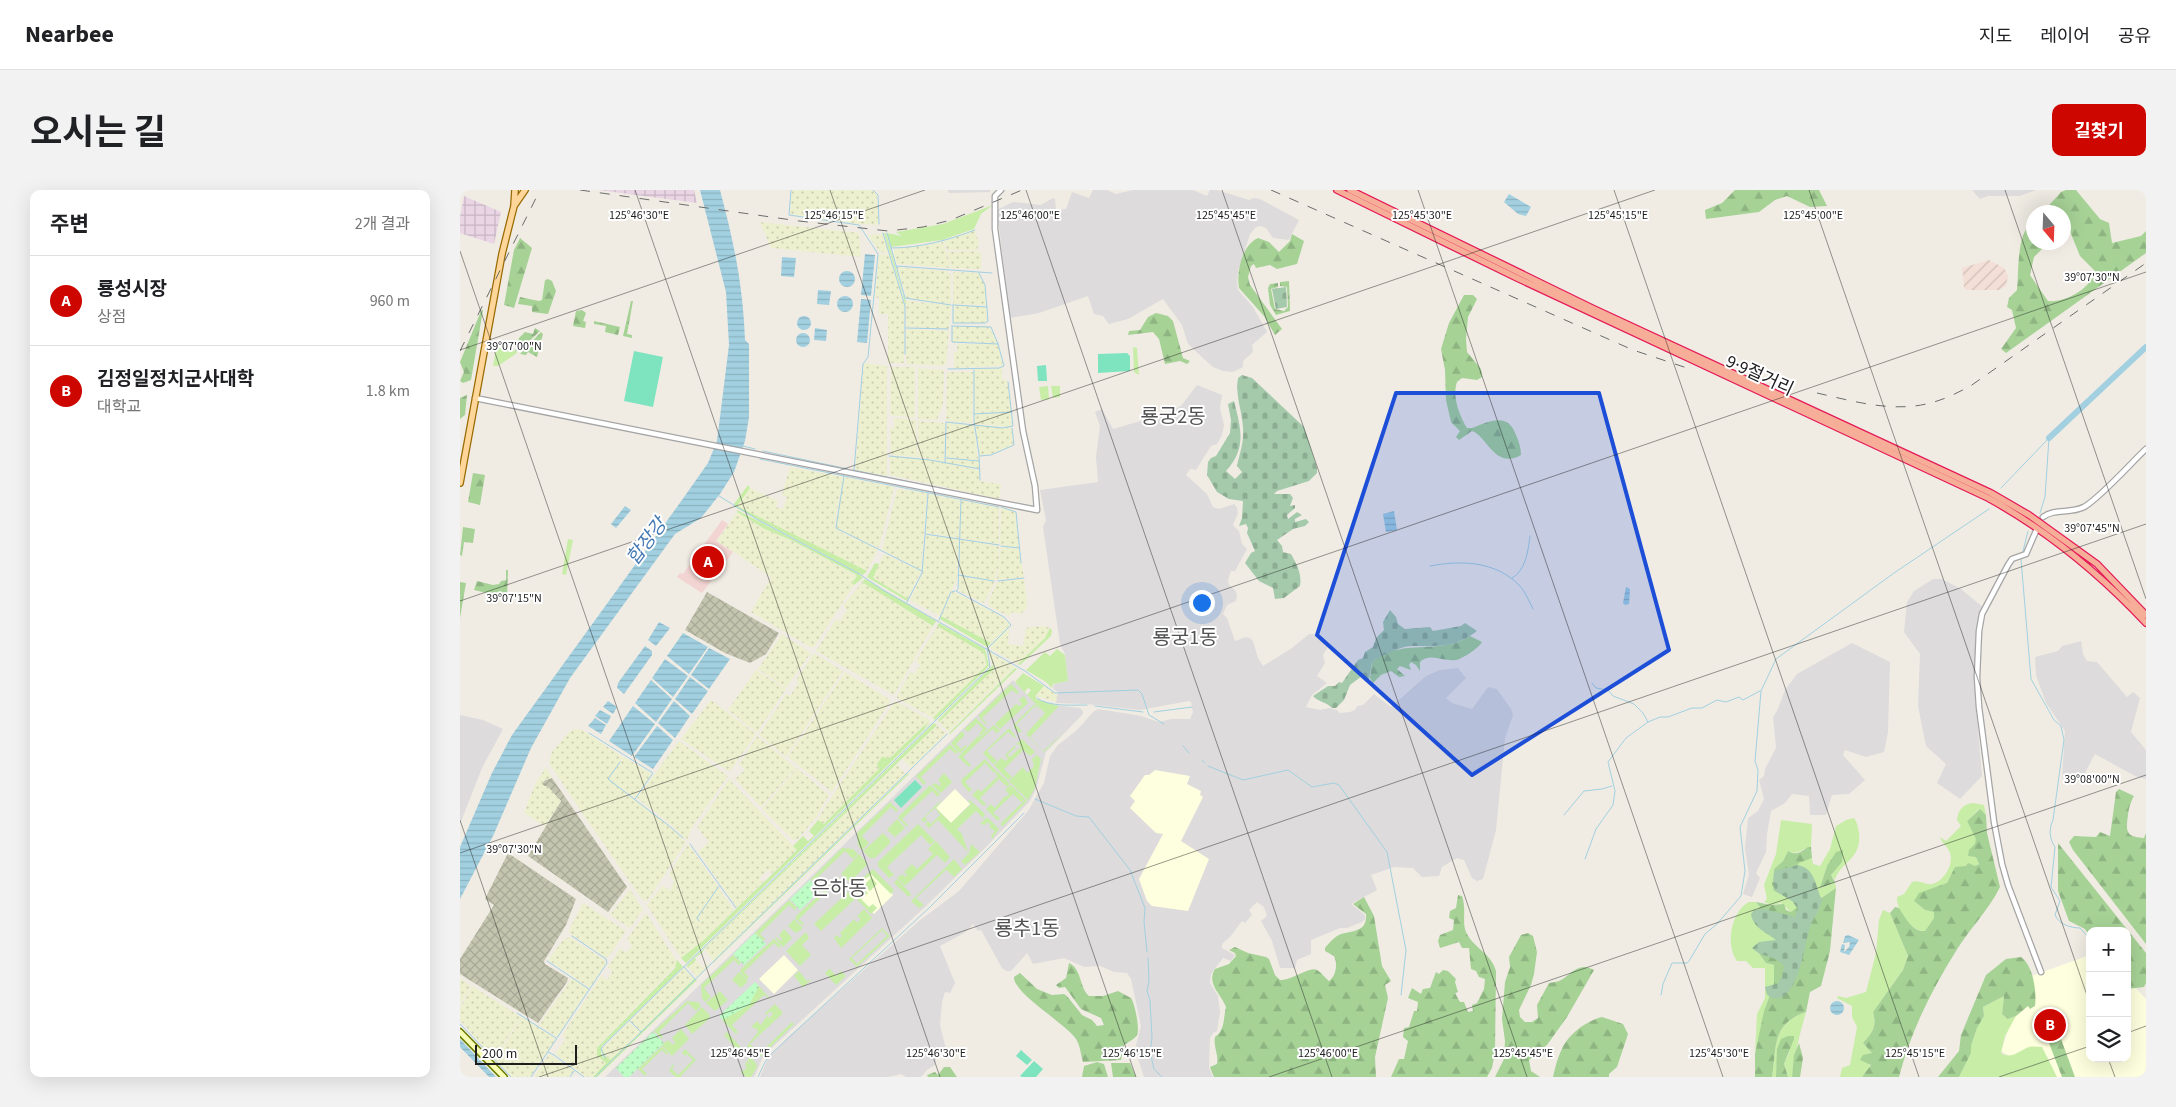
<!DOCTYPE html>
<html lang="ko">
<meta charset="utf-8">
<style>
:root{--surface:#fff;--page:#f2f2f2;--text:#202124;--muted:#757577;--line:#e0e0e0;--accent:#cd0600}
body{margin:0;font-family:"Source Sans 3","Noto Sans KR",sans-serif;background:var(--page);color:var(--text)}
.controls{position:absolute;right:15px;bottom:15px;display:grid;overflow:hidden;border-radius:10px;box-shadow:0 5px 20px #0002}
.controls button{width:45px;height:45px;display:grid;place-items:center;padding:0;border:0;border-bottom:1px solid var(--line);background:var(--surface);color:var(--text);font:25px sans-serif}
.compass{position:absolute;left:1566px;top:15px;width:45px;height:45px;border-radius:50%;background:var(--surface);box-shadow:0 5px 20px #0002;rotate:161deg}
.scale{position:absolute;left:15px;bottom:12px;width:102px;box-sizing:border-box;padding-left:5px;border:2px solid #1e1e1e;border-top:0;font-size:14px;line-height:18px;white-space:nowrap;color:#1e1e1e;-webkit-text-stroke:4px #fff;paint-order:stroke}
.you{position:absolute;left:741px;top:412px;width:18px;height:18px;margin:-12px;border:4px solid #fff;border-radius:50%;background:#1a73e8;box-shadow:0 0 0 8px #1a73e833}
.badge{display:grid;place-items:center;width:32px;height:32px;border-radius:50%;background:var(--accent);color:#fff;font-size:16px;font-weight:700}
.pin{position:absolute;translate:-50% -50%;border:2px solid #fff;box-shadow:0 1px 5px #0006}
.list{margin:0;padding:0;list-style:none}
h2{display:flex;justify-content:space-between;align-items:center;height:65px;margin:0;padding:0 20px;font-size:21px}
h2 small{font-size:16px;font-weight:400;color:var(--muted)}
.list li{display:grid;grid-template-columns:32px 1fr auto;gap:15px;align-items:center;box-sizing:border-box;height:90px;padding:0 20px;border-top:1px solid var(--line)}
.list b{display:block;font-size:19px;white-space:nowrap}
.list p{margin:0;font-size:16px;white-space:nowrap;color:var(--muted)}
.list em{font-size:16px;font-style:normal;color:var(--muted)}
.icon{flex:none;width:28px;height:28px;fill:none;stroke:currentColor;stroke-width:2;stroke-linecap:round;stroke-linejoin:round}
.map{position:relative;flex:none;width:1686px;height:887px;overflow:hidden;border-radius:10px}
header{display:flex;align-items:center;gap:30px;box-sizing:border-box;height:70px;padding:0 25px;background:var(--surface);border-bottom:1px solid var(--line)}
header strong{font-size:24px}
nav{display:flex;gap:28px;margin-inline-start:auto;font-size:18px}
.intro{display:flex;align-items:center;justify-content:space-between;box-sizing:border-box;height:120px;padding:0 30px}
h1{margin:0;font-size:35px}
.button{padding:12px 22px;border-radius:10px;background:var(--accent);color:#fff;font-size:18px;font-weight:700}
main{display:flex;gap:30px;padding:0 30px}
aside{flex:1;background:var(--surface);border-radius:10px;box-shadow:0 5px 20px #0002}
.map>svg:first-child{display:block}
.residential{fill:#dddbdb}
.commercial{fill:#f2d4d2}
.industrial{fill:url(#industrial-grid)}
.education{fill:#feffde}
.military{fill:url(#military-furrows)}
.construction{fill:url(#construction-cross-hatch)}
.farmland{fill:url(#farmland-dots)}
.grass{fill:#c7eda7;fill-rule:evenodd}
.forest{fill:url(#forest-firs)}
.cemetery{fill:url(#cemetery-stones)}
.park{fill:url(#park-dots)}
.pitch{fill:#7de4bf}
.water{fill:url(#water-rules)}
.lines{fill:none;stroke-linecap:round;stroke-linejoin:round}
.stream{stroke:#a2d0e0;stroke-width:1}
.river{stroke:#a2d0e0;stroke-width:6}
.tertiary-casing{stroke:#a5a5a5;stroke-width:7}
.secondary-casing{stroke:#6a7b00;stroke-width:8}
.primary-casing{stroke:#996b00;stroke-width:8}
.trunk-casing{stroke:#e51a59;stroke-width:8}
.tertiary{stroke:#fff;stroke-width:4.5}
.secondary{stroke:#f7fdb5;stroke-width:5}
.primary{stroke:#ffd69a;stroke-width:5.5}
.trunk{stroke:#f6ae98;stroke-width:5.5}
.rail{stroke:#6c6c6c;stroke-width:1;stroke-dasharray:10 10;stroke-linecap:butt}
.marked{fill:#1d4ed8;fill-opacity:0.2;stroke:#1d4ed8;stroke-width:4;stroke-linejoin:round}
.ticks{fill:none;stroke:#1e1e1e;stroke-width:1;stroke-opacity:0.45}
.labels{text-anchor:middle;stroke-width:4;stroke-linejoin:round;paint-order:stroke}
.street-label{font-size:18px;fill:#1e1e1e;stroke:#fff}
.water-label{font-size:19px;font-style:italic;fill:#4579b4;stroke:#fff}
.quarter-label{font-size:20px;fill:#515151;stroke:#fff}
.ticks-label{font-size:12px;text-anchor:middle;fill:#1e1e1e;stroke:#fff;stroke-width:4;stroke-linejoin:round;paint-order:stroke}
</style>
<header>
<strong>Nearbee</strong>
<nav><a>지도</a><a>레이어</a><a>공유</a></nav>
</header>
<div class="intro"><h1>오시는 길</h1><a class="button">길찾기</a></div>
<main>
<aside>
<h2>주변<small>2개 결과</small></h2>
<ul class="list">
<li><span class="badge">A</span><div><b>룡성시장</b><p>상점</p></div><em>960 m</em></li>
<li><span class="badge">B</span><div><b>김정일정치군사대학</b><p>대학교</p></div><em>1.8 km</em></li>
</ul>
</aside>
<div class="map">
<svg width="1686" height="887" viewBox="0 0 1686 887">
<defs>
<pattern id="industrial-grid" width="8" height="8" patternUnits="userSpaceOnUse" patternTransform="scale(1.25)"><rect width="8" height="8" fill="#ead5e5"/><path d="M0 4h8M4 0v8" fill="none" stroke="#c8b6c4"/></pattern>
<pattern id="military-furrows" width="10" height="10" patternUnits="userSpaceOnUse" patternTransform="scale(1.25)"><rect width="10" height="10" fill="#f3dfd6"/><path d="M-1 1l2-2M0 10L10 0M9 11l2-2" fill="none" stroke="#d0bfb7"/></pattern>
<pattern id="construction-cross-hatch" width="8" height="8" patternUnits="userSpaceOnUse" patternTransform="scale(1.25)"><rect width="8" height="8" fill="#c4c5af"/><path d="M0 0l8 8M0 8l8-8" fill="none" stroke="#a8a996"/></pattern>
<pattern id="farmland-dots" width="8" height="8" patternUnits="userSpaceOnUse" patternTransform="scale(1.25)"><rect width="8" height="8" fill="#ecf0ce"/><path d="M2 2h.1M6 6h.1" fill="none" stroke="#cacdb0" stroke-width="1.8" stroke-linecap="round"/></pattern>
<pattern id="forest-firs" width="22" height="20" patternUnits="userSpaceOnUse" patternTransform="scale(1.25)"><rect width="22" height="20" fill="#a6d296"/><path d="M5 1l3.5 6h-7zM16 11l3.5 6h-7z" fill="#8eb481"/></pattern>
<pattern id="cemetery-stones" width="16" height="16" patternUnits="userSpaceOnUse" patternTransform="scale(1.25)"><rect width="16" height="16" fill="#a4caab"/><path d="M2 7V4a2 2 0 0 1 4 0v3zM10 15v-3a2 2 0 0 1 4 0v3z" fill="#8dad93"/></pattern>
<pattern id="park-dots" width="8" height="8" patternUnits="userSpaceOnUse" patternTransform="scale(1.25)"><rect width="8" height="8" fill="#befdc5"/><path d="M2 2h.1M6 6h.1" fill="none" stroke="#a3d8a9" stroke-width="1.8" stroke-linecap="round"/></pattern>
<pattern id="water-rules" width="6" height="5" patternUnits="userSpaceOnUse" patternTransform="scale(1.25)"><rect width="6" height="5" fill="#a2d0e0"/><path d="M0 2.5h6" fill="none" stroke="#8bb2c0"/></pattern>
</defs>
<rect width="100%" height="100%" fill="#f0ece4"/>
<path class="residential" d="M 488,0 L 530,0 L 530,2 L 489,3 Z
M 633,0 L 647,0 L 656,4 L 673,0 L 733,0 L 747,6 L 750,0 L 757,0 L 789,10 L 794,8 L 800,9 L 839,30 L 829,50 L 813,48 L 806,38 L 800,36 L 796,37 L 790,44 L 778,81 L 777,94 L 778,100 L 793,117 L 807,142 L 792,155 L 793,162 L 783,171 L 783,177 L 773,182 L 763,181 L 753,177 L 744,169 L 728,154 L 722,135 L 703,109 L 668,129 L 649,134 L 643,126 L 634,124 L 628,106 L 579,123 L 550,128 L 537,20 L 553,12 L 581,15 L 593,8 L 595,9 L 596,20 L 606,19 L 612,2 L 629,8 Z
M 1512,0 L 1576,0 L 1560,6 L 1528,6 L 1520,9 Z
M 737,195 L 762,205 L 760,218 L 764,235 L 762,245 L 757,254 L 751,256 L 736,280 L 730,279 L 726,285 L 747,304 L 753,317 L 759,319 L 774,314 L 777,317 L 778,323 L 773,335 L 779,341 L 782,354 L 787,359 L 775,381 L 771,381 L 768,390 L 769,395 L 775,400 L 777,404 L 776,411 L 767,415 L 763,424 L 767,428 L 775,451 L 786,447 L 790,448 L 793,451 L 798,468 L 803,476 L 832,458 L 849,444 L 855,444 L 863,450 L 868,457 L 863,465 L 865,473 L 857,486 L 867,493 L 852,505 L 846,517 L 860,520 L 869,518 L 877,520 L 880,523 L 890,522 L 895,520 L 897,516 L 903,515 L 914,504 L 931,517 L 966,486 L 980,480 L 998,478 L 1006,488 L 986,508 L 992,513 L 1012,519 L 1028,497 L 1037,499 L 1051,519 L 1053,525 L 1045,548 L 1036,640 L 1023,689 L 1017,691 L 1012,688 L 1004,670 L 997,668 L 982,677 L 979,686 L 962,687 L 953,678 L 934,677 L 911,685 L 917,700 L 891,714 L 905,725 L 905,729 L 902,732 L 887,738 L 880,738 L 851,750 L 851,764 L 837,770 L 835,778 L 820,778 L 812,751 L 801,731 L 807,726 L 804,717 L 797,712 L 789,720 L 792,725 L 785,733 L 782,731 L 770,747 L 762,754 L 762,758 L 775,765 L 771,771 L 763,768 L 751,784 L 750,793 L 758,806 L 760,822 L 757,841 L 753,843 L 750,848 L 749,878 L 753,887 L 684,887 L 675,859 L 681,836 L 671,789 L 667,783 L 654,782 L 640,776 L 624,777 L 604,768 L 573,774 L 567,763 L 551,781 L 546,781 L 542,778 L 521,740 L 518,741 L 513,734 L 506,742 L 480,756 L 495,793 L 490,803 L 485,802 L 482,812 L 480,835 L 486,859 L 477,864 L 475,875 L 467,880 L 461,887 L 446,887 L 441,884 L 428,887 L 300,887 L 308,868 L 327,848 L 459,731 L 499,701 L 568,621 L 584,593 L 590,566 L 598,555 L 617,540 L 633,522 L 638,519 L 681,526 L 699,532 L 711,529 L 730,529 L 733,522 L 731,512 L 729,511 L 680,520 L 626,514 L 596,513 L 598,502 L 593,499 L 594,494 L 608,491 L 605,464 L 600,454 L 583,337 L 586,330 L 580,300 L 638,292 L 636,267 L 640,236 L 635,222 L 642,219 L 653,239 L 701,225 L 721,216 Z
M 1473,389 L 1482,389 L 1501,399 L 1524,418 L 1516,443 L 1515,503 L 1522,586 L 1500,609 L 1477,593 L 1486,574 L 1466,556 L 1458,516 L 1460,464 L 1444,442 L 1447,412 L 1454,401 Z
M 1621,451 L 1623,464 L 1627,471 L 1637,472 L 1667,507 L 1673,502 L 1680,508 L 1671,542 L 1686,560 L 1686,589 L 1675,586 L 1635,564 L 1620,592 L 1602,588 L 1605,541 L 1586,513 L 1576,485 L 1575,467 L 1598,461 L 1602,456 Z
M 1392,453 L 1430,472 L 1428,542 L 1424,562 L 1406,567 L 1385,560 L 1383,565 L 1405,590 L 1389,604 L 1372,605 L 1366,625 L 1350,625 L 1349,606 L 1332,604 L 1325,613 L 1311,621 L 1307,644 L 1306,662 L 1296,683 L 1300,688 L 1292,707 L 1283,704 L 1289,685 L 1285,658 L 1288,628 L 1298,621 L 1304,609 L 1299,590 L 1304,586 L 1305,579 L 1316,558 L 1313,527 L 1317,521 L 1325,500 L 1337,484 Z
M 553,490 L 571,509 L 577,513 L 620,518 L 623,521 L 623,524 L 586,562 L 576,599 L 570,611 L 526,657 L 465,717 L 304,865 L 294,887 L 145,887 Z
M 0,525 L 23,530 L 43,539 L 22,578 L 0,634 Z"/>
<path class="commercial" d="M 262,330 L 268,334 L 256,351 L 273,362 L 242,403 L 217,387 L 220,383 L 223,384 Z"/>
<path class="industrial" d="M 138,0 L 234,0 L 237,13 Z
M 4,6 L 41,22 L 34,54 L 0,43 L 0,27 Z"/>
<path class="education" d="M 695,580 L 730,586 L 727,594 L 741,601 L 740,605 L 743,607 L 721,651 L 749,669 L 728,721 L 692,716 L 687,711 L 679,689 L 703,644 L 696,643 L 670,618 L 675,611 L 670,606 L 685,585 L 689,585 Z
M 495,599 L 510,614 L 491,633 L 476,618 Z
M 412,682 L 433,705 L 414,724 L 392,701 Z
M 324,765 L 338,780 L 314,804 L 299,789 Z
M 1630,765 L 1630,868 L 1667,868 L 1667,789 L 1686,809 L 1686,887 L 1596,887 L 1587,866 L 1551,867 L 1541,861 L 1566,788 Z"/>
<path class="military" d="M 1529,70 L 1544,78 L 1548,86 L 1546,96 L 1539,100 L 1507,100 L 1504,98 L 1502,78 Z"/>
<path class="construction" d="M 247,402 L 319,443 L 306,464 L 290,473 L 265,463 L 225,440 Z
M 92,588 L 167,697 L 148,722 L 68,666 L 101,611 L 88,597 L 82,595 L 85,590 Z
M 48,663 L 116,709 L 106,735 L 84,771 L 85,774 L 108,788 L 107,792 L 78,833 L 0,784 L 0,769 L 34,715 L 25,709 Z"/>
<path class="farmland" d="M 332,0 L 412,0 L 417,5 L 418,35 L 400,34 L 330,24 Z
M 300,32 L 399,43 L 401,67 L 311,58 Z
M 515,40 L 519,53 L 517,60 L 487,60 L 484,51 Z
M 423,44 L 429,63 L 420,62 L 408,45 Z
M 483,52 L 491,78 L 437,74 L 434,64 L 434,59 Z
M 517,61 L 521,64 L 521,79 L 492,78 L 487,62 Z
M 419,64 L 429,65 L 444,114 L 444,173 L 428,173 L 428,124 L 419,124 L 419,108 L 415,107 Z
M 437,77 L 488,81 L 488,84 L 491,84 L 491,114 L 447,109 Z
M 493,82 L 519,83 L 525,95 L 526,115 L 493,114 Z
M 446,111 L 491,115 L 489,139 L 446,137 Z
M 494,115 L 526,117 L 527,131 L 525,133 L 493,133 Z
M 493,136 L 529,137 L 538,153 L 492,152 Z
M 446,139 L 489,141 L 486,174 L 483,176 L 446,174 Z
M 497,154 L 538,154 L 543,176 L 494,178 L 494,162 L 497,162 Z
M 404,173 L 427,176 L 427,286 L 395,280 Z
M 431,177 L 455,177 L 455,228 L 430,225 Z
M 458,178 L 483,180 L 484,182 L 483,214 L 477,230 L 458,229 Z
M 542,178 L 542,190 L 547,190 L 551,222 L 514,223 L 514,179 Z
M 487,182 L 513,182 L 512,233 L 486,231 Z
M 551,223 L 552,237 L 515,234 L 514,231 L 514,224 Z
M 434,228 L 456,230 L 457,267 L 431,265 L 430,238 L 434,238 Z
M 458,231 L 485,233 L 484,272 L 458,267 Z
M 487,233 L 514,235 L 518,270 L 486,267 Z
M 515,235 L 552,238 L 553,255 L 531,264 L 520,265 Z
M 430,266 L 470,270 L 519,280 L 519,291 L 541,294 L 539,309 L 430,285 Z
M 486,268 L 519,271 L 519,278 L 485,273 Z
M 330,277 L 383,287 L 374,336 L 384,344 L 418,359 L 407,381 L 276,316 L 290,298 L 318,311 L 316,317 L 323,319 L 327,307 L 322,305 Z
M 384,287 L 434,297 L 419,358 L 385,343 L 375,336 Z
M 437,299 L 467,303 L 461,380 L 422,360 Z
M 468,304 L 500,310 L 499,348 L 466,343 Z
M 501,310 L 539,318 L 539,354 L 500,348 Z
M 541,318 L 555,322 L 559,358 L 540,355 Z
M 277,322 L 305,339 L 333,351 L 397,386 L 392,393 L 394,395 L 354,457 L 350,457 L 291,422 L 311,387 L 257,351 Z
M 466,345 L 499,349 L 497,389 L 480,426 L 450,410 L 462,384 Z
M 500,349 L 539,356 L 539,373 L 535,391 L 499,384 Z
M 541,357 L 559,359 L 564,387 L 537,390 Z
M 424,364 L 461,381 L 448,409 L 412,388 Z
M 499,386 L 535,392 L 524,413 L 499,401 Z
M 564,389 L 567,413 L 566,419 L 561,424 L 553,422 L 549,426 L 530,417 L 528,412 L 537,392 Z
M 402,392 L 473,436 L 434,505 L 356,461 L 376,429 L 380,431 L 387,420 L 383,416 Z
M 493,401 L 544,428 L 550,435 L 531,453 L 481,426 Z
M 477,436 L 521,460 L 524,463 L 527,475 L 473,528 L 437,508 L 437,506 L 450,482 L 454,484 L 460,475 L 456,471 Z
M 582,436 L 590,438 L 589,443 L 558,474 L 531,459 L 531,455 L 549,438 L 548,454 L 563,456 L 566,438 Z
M 322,444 L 351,463 L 326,498 L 298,479 Z
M 528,461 L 555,477 L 488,542 L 479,532 L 534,479 Z
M 354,463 L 383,481 L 326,567 L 299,545 L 326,504 L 330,506 L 339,492 L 336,490 Z
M 296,480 L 326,499 L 297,543 L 268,520 Z
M 385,482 L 429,509 L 430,512 L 372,602 L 328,567 Z
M 584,496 L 597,505 L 596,512 L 576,506 Z
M 251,510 L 296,544 L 271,580 L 268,581 L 221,549 Z
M 435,511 L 470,530 L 432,566 L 429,568 L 422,567 L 417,574 L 420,579 L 364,634 L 358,630 L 363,620 Z
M 477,535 L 486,544 L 451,578 L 442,568 Z
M 116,539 L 122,540 L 163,567 L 148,589 L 208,635 L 226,652 L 188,710 L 185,711 L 181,708 L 125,627 L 89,573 L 92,562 L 110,541 Z
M 297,546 L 336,578 L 301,617 L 275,589 L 285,580 L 279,574 Z
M 219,551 L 268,586 L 231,639 L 227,650 L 209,633 L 177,608 Z
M 164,567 L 192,584 L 175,608 L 149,589 Z
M 437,574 L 445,584 L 253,771 L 245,759 Z
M 86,577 L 92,588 L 85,590 L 82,595 L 88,597 L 101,611 L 85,636 L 64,623 L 75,594 Z
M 337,578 L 369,605 L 356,628 L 338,649 L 333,650 L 302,619 Z
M 269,589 L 337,660 L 312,683 L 308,680 L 299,688 L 303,692 L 277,718 L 238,662 L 249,652 L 237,637 Z
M 228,654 L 258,696 L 237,728 L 239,731 L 238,728 L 258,697 L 274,720 L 243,751 L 221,768 L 187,715 L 202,696 L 210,700 L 214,691 L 209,684 Z
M 170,699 L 183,720 L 170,738 L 150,725 Z
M 123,713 L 166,741 L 150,765 L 146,768 L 108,742 Z
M 186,723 L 218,773 L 137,857 L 136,862 L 146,873 L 133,887 L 126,887 L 95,864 L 105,850 L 103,844 L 141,786 L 147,790 L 152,782 L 148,777 L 160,758 L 166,763 L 172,756 L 167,749 Z
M 110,747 L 147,772 L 130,798 L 88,770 L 103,750 Z
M 236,770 L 243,778 L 248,773 L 249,775 L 237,787 L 228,777 Z
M 224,778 L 234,789 L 180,842 L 170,831 Z
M 0,788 L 11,796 L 0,814 Z
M 112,788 L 129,799 L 97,847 L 79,835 Z
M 12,796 L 61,827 L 34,869 L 0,830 L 0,818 Z
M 62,827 L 96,849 L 70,887 L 52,887 L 35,870 Z
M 169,832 L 180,842 L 150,870 L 143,862 L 143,858 Z
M 89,864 L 114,880 L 109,887 L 74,887 Z"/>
<path class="grass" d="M 533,15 L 521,24 L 514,39 L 482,50 L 431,57 L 427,43 L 442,46 L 436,42 L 483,34 Z
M 424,43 L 426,43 L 443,104 L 446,111 L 446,116 Z
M 38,148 L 38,158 L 55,161 L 57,163 L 38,176 L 33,176 Z
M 673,157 L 677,158 L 679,185 L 674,182 Z
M 588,196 L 589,209 L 581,210 L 579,197 Z
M 591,196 L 600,196 L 600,207 L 593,208 Z
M 288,295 L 290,298 L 277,316 L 407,381 L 403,385 L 275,317 L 274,314 Z
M 277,320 L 398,383 L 403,388 L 394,395 L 392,393 L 397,386 L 395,384 L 333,351 L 305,339 L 277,322 Z
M 108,349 L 113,350 L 106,385 L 102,384 Z
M 415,373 L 419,374 L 413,388 L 448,409 L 447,411 L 407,387 Z
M 405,389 L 476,431 L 473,436 L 402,392 Z
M 481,426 L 531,453 L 527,457 L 480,429 Z
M 479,433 L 525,459 L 529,476 L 475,530 L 473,528 L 527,475 L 524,463 L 477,436 Z
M 590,438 L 592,440 L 591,446 L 560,475 L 555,473 L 558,474 L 585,448 Z
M 597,459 L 605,465 L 608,491 L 593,494 L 592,498 L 586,492 L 566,480 L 585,462 L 590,466 Z
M 533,475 L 534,479 L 479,532 L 478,530 Z
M 555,478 L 557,479 L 490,544 L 489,543 Z
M 563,483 L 584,496 L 576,505 L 576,509 L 599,516 L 570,547 L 583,561 L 605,542 L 584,562 L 566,544 L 585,523 L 567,505 L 571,500 L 568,498 L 565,501 L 566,504 L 555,492 Z
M 551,494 L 559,502 L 557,504 L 552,500 L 522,528 L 527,534 L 525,534 L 518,526 Z
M 564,506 L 568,513 L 540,539 L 535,534 L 556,514 L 560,516 L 562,514 L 559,510 Z
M 575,514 L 581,520 L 575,516 L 556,535 L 562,541 L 559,543 L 554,537 L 554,534 Z
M 516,528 L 527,539 L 520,546 L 519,544 L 523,539 L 517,533 L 508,542 L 504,539 Z
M 470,530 L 464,538 L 473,531 L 226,773 L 221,768 L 243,751 L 337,660 L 333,656 L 343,646 L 348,651 L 354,646 L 349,641 L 358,630 L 364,634 L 419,579 L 417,574 L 422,567 L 429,568 L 432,566 Z
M 474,533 L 477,535 L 245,758 L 242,763 L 235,768 L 236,770 L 228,777 L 226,777 L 229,773 Z
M 534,535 L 540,541 L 537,543 L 532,539 L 503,567 L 511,575 L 509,577 L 498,567 L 518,546 L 520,547 Z
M 548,539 L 550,539 L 556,547 L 555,548 L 548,542 L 527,561 L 537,571 L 533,574 L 523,563 Z
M 502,541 L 505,545 L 496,554 L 501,559 L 506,555 L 507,556 L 500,563 L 491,553 Z
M 562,549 L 575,562 L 570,566 L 563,560 L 544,579 L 552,587 L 548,590 L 534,575 L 541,568 L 546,571 L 548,569 L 545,565 L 554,556 L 556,557 L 547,565 L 550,567 L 561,557 L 558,554 L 555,555 Z
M 490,554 L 498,562 L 496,564 L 490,559 L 461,587 L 466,593 L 464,595 L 456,586 Z
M 577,565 L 581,569 L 575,598 L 568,610 L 549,591 L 563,577 L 567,583 L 574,576 L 572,569 Z
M 525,569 L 536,581 L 534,583 L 525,573 L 505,592 L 512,600 L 509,602 L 502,594 L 501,590 Z
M 537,581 L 550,594 L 547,597 L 539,589 L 520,608 L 526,614 L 524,616 L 512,605 L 518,599 L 521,602 L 538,586 L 535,583 Z
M 448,583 L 449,584 L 253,773 L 253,772 Z
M 484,583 L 492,592 L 481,603 L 472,595 L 475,593 L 480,596 L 481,594 L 478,590 Z
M 470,595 L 480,604 L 478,607 L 472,601 L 442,629 L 448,635 L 447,637 L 438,628 L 439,626 Z
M 551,595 L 565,609 L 561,612 L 553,604 L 533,623 L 540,628 L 538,631 L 526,619 L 531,614 L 535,618 L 545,606 L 546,607 L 549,604 L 545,600 Z
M 482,609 L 476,618 L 491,633 L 511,614 L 508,611 L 510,610 L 525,624 L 523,628 L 516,621 L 497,639 L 502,644 L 508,662 L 478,630 L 469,638 L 465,634 L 468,631 L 471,634 L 480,625 L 475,618 L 465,627 L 467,630 L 464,632 L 461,630 Z
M 566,609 L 567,611 L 543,636 L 541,636 L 541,633 Z
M 430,612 L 438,620 L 436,622 L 431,617 L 402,646 L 409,653 L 402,660 L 398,655 L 397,643 Z
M 1513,613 L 1524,615 L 1526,625 L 1519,619 L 1507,631 L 1517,649 L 1516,667 L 1519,673 L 1516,676 L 1495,678 L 1487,693 L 1454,711 L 1465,720 L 1474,722 L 1474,728 L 1465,741 C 1451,742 1436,720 1437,707 L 1444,704 L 1452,692 C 1460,689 1467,697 1475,693 C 1485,689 1494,673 1490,663 C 1488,656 1481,653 1480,647 L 1486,651 L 1501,636 L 1497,630 C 1498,620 1503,614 1513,613 Z
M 526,628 L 528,628 L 539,639 L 532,649 L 531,646 L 535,641 L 529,637 L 531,635 L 527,632 L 525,635 L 520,634 Z
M 1394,628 C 1397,632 1398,637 1399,643 C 1402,670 1380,672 1375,690 L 1371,685 L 1375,680 L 1367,676 L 1361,698 L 1375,692 L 1376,698 L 1354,713 L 1331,722 L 1321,713 L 1311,715 L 1304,712 L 1307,709 L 1304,695 L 1316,664 L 1321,630 L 1352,634 L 1351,657 C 1341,658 1339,666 1328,661 L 1323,671 L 1314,679 L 1334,678 L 1339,672 L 1352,668 L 1353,674 L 1360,676 L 1370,659 L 1376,636 L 1386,630 Z
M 437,629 L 445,638 L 435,647 L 427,640 Z
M 458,634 L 475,651 L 470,655 L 461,645 L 427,677 L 434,685 L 429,688 L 418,676 L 418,672 Z
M 423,643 L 430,650 L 430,653 L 415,668 L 410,668 L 403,661 Z
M 476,651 L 490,667 L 485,673 L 477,665 L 445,696 L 437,688 L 442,684 L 445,687 L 447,685 L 444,682 L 452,674 L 457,679 L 473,664 L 468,659 Z
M 511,654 L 520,662 L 505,675 L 501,671 L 509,663 Z
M 382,658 L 393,659 L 398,664 L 393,669 L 385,661 L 355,690 L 360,695 L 358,697 L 351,689 Z
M 399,664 L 406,672 L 407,675 L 391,691 L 388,691 L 381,684 Z
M 494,669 L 502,679 L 494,687 L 485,678 Z
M 485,678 L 486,680 L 456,708 L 464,715 L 459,718 L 451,711 Z
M 413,679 L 434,700 L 431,704 L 411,684 L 410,685 L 417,694 L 410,701 L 404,695 L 411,688 L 409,686 L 402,692 L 400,690 Z
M 378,687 L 386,695 L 378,703 L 369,695 L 373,692 L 376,694 L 378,692 L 375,689 Z
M 437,689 L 451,704 L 449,707 L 434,693 Z
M 398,692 L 400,694 L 393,701 L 395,702 L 401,696 L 408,703 L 401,709 L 409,717 L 413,714 L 417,718 L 411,724 L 389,701 Z
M 369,696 L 371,698 L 339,729 L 344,734 L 342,735 L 335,728 L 338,724 Z
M 388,702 L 395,709 L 361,741 L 354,734 Z
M 329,710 L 337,718 L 335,720 L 329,715 L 300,744 L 305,749 L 303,751 L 295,743 Z
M 1289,712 L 1296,712 L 1300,717 L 1293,725 L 1317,749 L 1314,754 L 1298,762 L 1306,773 L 1314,775 L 1314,795 L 1295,864 L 1297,824 L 1305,808 L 1305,778 L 1293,778 L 1286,771 L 1277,771 C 1265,756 1271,721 1289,712 Z
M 404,719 L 412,728 L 381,758 L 374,748 L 377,745 L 380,748 L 382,746 L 380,743 L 394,729 L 397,733 L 400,730 L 400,728 L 397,726 Z
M 1423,720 L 1430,723 L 1448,766 L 1443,780 L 1413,822 C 1417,836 1413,842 1403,853 L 1412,863 L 1409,879 L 1402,887 L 1380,887 L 1382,878 L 1390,875 L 1397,837 L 1392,827 L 1392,816 L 1377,808 L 1378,806 L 1386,808 L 1406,802 L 1416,763 L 1419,730 Z
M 334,729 L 343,738 L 336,743 L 328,736 Z
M 422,738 L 430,746 L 397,777 L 389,769 ZM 422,740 L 427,746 L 397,774 L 392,768 Z
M 324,739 L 332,748 L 323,757 L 315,748 L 316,747 L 321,751 L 322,749 L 319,745 Z
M 346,742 L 349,748 L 342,755 L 351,765 L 340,776 L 326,761 Z
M 314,749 L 321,756 L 319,758 L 314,753 L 284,782 L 289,787 L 287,789 L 280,782 L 282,778 Z
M 273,765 L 281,773 L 279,775 L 274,770 L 244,798 L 251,807 L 245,812 L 242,808 L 241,795 Z
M 217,770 L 223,777 L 142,856 L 141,863 L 143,867 L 145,868 L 142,862 L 143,858 L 144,864 L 150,870 L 180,843 L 142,880 L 234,789 L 237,790 L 137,887 L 133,887 L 146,873 L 137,865 L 137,858 L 215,778 Z
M 374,775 L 370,779 L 376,786 L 381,781 L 386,786 L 376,795 L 365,783 L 374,775 L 377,777 Z
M 339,781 L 347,791 L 352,789 L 343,797 L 334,786 Z
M 279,782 L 288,791 L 281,798 L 272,790 Z
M 299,796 L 311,810 L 304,805 L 272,835 L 278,842 L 276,844 L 262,830 Z
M 260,801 L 268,810 L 255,821 L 246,813 Z
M 1544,806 L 1542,824 L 1548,829 L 1556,826 L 1545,846 L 1541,863 C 1552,870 1560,860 1569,857 C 1574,856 1578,857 1582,857 L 1597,887 L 1499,887 L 1511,863 L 1511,856 L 1517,838 L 1524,826 L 1523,817 Z
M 227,811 L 238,812 L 241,816 L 236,821 L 228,813 L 199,842 L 203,847 L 202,849 L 194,841 Z
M 315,814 L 323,823 L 290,854 L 295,859 L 292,861 L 287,856 L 298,842 L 297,839 L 291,837 L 297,831 L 301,835 L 307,826 L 309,828 L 313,824 L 310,821 L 307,825 L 305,823 Z
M 242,817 L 249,824 L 250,828 L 232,844 L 225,835 Z
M 1346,822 C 1340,844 1334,865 1332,887 L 1328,887 L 1324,874 L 1330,861 L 1317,876 L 1316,887 L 1312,887 C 1317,857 1311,834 1346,822 Z
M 332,832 L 334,834 L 301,866 L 297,866 Z
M 221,839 L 229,849 L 212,866 L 202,855 L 208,850 L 213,855 L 215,852 L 212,848 Z
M 267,842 L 287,864 L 284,868 L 264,845 Z
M 0,845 L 40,887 L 38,887 L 0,848 Z
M 202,856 L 208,863 L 207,865 L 202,860 L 182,879 L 187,884 L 185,886 L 178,879 Z
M 225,859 L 236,870 L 220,887 L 216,887 L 209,881 L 213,874 L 214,876 L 212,879 L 218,885 L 233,870 L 227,864 L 225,866 L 222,863 Z
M 290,867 L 296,873 L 297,877 L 291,887 L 286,887 L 281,882 L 287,878 L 285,875 L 286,871 L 292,876 L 287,870 Z"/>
<path class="forest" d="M 1275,0 L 1359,0 L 1367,16 L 1350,17 L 1327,6 L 1315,10 L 1299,22 L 1246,29 L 1245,20 L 1262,13 Z
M 1606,0 L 1616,0 L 1640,29 L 1649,33 L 1652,53 L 1681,46 L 1686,41 L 1686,63 L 1546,163 L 1541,159 L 1556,138 L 1552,120 L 1547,117 L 1549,108 L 1557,100 C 1559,82 1556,42 1573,32 L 1574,52 L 1588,53 L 1574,67 L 1570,85 L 1588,111 C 1605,113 1632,98 1635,81 L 1620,66 L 1609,39 L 1604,33 L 1604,22 L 1583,22 L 1601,2 Z
M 832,44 L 844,51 L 837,74 L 817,79 L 810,75 L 796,78 L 794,74 L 791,76 L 788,87 L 790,95 L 822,139 L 815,145 L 804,126 L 779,98 C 776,82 782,55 798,48 L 809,52 L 819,62 L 830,51 Z
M 60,48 L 72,58 L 54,118 L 44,115 L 54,60 Z
M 88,89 L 92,91 L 96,101 L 88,124 L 72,122 L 72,116 L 58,114 L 60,107 L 79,111 L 82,110 L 85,90 Z
M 829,91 L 830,121 L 816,125 L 810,115 L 808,98 L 810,94 L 818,93 L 818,97 L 811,99 L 815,119 L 824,121 L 828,117 L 827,97 L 820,96 L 820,92 Z
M 1004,105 L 1013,105 L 1017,109 L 1008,127 L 1006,148 L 1007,162 L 1021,179 L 1022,187 L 1017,190 L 1002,188 L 997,192 C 992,206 999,225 1007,238 L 1012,238 C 1030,231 1048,222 1056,245 C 1059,252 1061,258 1061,265 C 1035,280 1027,246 1012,241 L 999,250 L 996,247 L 1000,241 L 991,232 L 986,210 L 985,180 L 981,159 L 989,133 Z
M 171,111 L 173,111 L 167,144 L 172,145 L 172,148 L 163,146 Z
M 23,120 L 11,190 L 3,193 L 0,191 L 4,182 L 0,172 L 21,121 Z
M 122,120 L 126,123 L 123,131 L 126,132 L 125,138 L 113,136 L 116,121 Z
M 696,123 L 708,126 L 713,131 L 723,168 L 730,171 L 727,174 L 720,171 L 705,174 L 699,149 L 693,142 L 668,145 L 669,141 L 680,140 L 688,127 Z
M 134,131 L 160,137 L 158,145 L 145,142 L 146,136 L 134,134 Z
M 75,138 L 80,141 L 62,158 L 55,162 L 59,148 L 65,142 L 73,144 Z
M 81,142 L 83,144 L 77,167 L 68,162 L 66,165 L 60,164 Z
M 7,205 L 5,225 L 0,229 L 0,208 Z
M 13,283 L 25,285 L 20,315 L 8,312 Z
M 3,337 L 15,339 L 13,353 L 4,352 L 2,366 L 0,365 Z
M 46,380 L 48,380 L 47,408 L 14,400 L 17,391 L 33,395 L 39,394 L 41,391 L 46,390 Z
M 0,392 L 6,393 L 0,428 Z
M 1010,446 L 1022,452 C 1019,458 1002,469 996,470 C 984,472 970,462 960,472 L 960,481 L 956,475 L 951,472 L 949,475 L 951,480 L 940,476 L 937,479 L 945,486 L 939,487 L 931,481 L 921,485 L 913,493 L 910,488 L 912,472 C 940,447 981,466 1010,446 Z
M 1659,599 L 1674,606 C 1670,613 1669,618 1668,625 C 1666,641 1665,647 1684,648 L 1686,643 L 1686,754 L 1613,660 L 1609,652 L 1614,646 L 1636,647 L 1640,642 L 1650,646 L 1656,602 Z
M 1520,619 L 1526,625 L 1527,643 L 1540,697 C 1529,720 1509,739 1496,761 C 1471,801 1451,841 1439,887 L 1402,887 L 1411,875 L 1400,870 L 1403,865 L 1412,863 L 1403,853 C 1413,842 1417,836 1413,822 L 1443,780 L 1448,766 L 1430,723 L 1435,717 L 1439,718 C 1445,727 1452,742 1465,741 L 1474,728 L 1474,722 L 1465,720 L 1454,711 L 1459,703 L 1487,693 L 1495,677 L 1506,676 L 1508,673 L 1515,676 L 1519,674 L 1516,667 L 1508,666 L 1509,660 L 1515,654 L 1516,649 L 1507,631 Z
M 1598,653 L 1686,763 L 1686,793 L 1684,797 L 1667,799 L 1667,741 L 1630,741 L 1630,747 L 1625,739 L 1609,731 L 1598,701 Z
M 1348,657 L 1351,657 L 1352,668 L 1339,673 L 1318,700 L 1314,701 L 1312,693 L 1315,689 L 1314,679 L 1323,671 L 1328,661 C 1337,666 1340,662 1348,657 Z
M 1383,660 L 1382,672 L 1371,685 L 1375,692 L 1360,698 L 1367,676 L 1376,662 Z
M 1376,698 L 1370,761 L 1361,796 L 1350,802 L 1346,822 C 1311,834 1317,857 1312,887 L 1295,887 L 1295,864 L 1304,821 L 1314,795 L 1314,775 L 1306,773 L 1298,762 L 1313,754 L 1317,749 L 1293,725 L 1300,717 L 1296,712 L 1311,715 L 1324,714 L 1326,720 L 1331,722 L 1339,716 L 1354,713 Z
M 998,705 L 1002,706 C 1007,719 1001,734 1007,744 C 1015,759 1031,763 1036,781 L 1035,862 L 1032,878 L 1027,887 L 931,887 L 939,869 L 944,869 L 948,851 L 943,847 L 944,838 L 949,837 L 954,821 L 957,821 L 958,812 L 948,808 L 952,798 L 961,804 L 963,799 L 970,798 L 976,782 L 979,784 L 983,780 L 988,781 L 996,789 L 995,792 L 998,802 L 995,803 L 1000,812 L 1004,812 L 1008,822 L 1013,821 L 1012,815 L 1017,813 L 1024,799 L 1025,789 L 1019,787 L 1016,781 L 1011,779 L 1009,758 L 1002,758 L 999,752 L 980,758 L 978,751 L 980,745 L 993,740 L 994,730 L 989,728 L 990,721 L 996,718 Z
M 904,707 L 914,726 L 922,776 L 931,791 L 925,795 L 928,808 L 915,867 L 916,887 L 754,887 L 750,877 L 757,874 C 759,865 753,857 755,847 C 765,840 763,830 766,817 C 761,804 746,794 755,779 L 769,774 L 776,766 L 775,763 L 769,760 L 775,757 L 788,763 L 806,767 L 809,769 L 815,785 L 820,790 C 832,791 849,776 857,780 C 861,782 865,788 869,791 C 876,786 878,774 874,766 L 865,761 L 865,758 C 869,753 874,747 881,744 C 894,740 907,742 906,724 L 893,714 Z
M 1068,743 L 1073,746 L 1077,762 L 1074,784 L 1071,795 L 1059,820 L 1060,827 L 1065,832 L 1072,832 L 1078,828 L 1077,815 L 1089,793 C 1093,792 1098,792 1101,790 C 1112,784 1118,771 1134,780 L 1107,827 L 1087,855 L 1069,870 L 1071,881 L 1080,887 L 1035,887 L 1044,869 L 1045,851 L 1042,829 L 1045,792 L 1050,777 L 1049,767 L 1061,745 Z
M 1561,767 C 1573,775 1577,802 1575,816 L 1570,819 L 1568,816 L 1556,826 L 1548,829 L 1542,824 L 1544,806 L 1523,817 L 1524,826 L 1517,838 L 1511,856 L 1511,863 L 1499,887 L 1478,887 L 1499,861 L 1501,845 L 1526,785 L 1546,769 Z
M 609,773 C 622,779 619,797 629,806 L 643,806 L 658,801 L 671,808 C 675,814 680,839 677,845 C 674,850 668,852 664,855 L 661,870 L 623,872 C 621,865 620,855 616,849 C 605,833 553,803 554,787 L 560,783 L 577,799 L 592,805 L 604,804 L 607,806 L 622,825 L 632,830 L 637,836 L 644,835 L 641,828 L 621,819 L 605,797 L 599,798 L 596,795 L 606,788 Z
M 1142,827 L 1163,834 L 1168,844 L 1157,877 L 1149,884 L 1149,887 L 1093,887 C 1095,878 1097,869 1101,861 C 1107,845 1126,831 1142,827 Z
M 1594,830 L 1615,887 L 1602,887 L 1589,853 L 1584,835 Z
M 1328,846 L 1334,846 L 1334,849 L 1324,874 L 1328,887 L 1316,887 L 1317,859 L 1321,849 Z
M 1339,853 L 1343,868 L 1340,887 L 1332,887 L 1334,865 Z
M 637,872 L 644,874 L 648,887 L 622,887 L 624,876 Z
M 651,873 L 670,873 L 676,887 L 653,887 Z
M 484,877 L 490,877 L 497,887 L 468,887 L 467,885 L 475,882 L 478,885 Z"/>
<path class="cemetery" d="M 826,97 L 827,117 L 816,119 L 812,99 Z
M 782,185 L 792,188 L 844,237 L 857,278 L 857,283 L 849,291 L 817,301 L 814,304 L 830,304 L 833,308 L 830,316 L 835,315 L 835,318 L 827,325 L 828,329 L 837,322 L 842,325 L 835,329 L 835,332 L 846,329 L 849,332 L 845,336 L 833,339 L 817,350 L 822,356 L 823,362 L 831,364 C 837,375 842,384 840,396 L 824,408 L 815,409 L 813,398 L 799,391 L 785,373 L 791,363 L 795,361 L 787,343 L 788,338 L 786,334 L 779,336 L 782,328 L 783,311 L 769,309 L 757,302 L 747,285 L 748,272 L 751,268 L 756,266 L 770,243 L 771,230 L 768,214 L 774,211 C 781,239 787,258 766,281 L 775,289 L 782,282 L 777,276 C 780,262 784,253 783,238 C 782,220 775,206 778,188 Z
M 930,420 L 936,427 L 938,434 L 945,439 L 970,437 L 973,441 L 1001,436 L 1005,433 L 1017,441 C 995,458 979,456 953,456 C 941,456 926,464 916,469 L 912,472 L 909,490 L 902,486 L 890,495 L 884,510 L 876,518 L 872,518 C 865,511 858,512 853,506 L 868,496 L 875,496 L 879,492 L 882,493 L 898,470 L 903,468 L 905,462 L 913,457 L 916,448 L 924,440 L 923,432 Z
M 1338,675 C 1356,679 1355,696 1362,710 C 1360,719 1355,726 1351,734 C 1345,749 1339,814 1313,808 C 1307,807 1306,802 1305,797 L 1319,793 L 1323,783 L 1324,776 C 1315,765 1302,768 1292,758 L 1299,752 L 1316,750 C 1306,742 1293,738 1291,724 L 1294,720 L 1304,719 L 1335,727 L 1338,719 L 1332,711 L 1315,701 L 1313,691 L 1314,681 Z"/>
<path class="park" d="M 350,690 L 360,701 L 340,720 L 330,709 Z
M 295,743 L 306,754 L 284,775 L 273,764 Z
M 295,792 L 299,796 L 289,815 L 263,830 L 260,827 L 261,824 Z
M 193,842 L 204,853 L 169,887 L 164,887 L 156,878 Z"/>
<path class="pitch" d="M 174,161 L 203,167 L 193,217 L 164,211 Z
M 667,163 L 670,166 L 670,181 L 638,183 L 638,164 Z
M 586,175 L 587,191 L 578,191 L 577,176 Z
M 455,590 L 462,597 L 441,618 L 434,610 Z
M 561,860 L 572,870 L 567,875 L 556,866 Z
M 574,871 L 583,879 L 576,887 L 562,887 L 560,886 Z"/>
<path class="water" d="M 240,0 L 260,0 C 274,53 283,95 285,150 L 289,154 L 289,227 L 285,251 L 274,282 L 260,304 L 241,328 L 215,344 L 110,488 L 71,558 L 33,646 L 0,709 L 0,657 L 32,583 L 52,545 L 222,310 L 248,273 L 257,251 L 269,155 L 266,102 Z
M 1049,4 L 1071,17 L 1066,26 L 1058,24 L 1044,12 Z
M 405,64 L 415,65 L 411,106 L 401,105 Z
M 322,67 L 336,68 L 334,87 L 321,86 Z
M379 89a8 8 0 1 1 16 0a8 8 0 1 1-16 0Z
M 358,100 L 371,101 L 369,115 L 357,114 Z
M377 114a8 8 0 1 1 16 0a8 8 0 1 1-16 0Z
M 401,109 L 411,110 L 407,153 L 397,152 Z
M337 133a7 7 0 1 1 14 0a7 7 0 1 1-14 0Z
M 355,138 L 367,140 L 366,151 L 354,150 Z
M336 150a7 7 0 1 1 14 0a7 7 0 1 1-14 0Z
M 165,316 L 171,320 L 156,338 L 151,334 Z
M 934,321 L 937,340 L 926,342 L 923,324 Z
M 1166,397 L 1170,399 L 1169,414 L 1165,415 L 1163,413 Z
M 199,432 L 210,438 L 196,456 L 188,450 Z
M 223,443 L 248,457 L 229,484 L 207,466 Z
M 185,456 L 192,461 L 192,465 L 164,504 L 157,498 L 158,493 Z
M 249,458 L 270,469 L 249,499 L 231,485 Z
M 205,469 L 228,486 L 213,507 L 192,488 Z
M 230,487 L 248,501 L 232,524 L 215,509 Z
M 191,490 L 212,509 L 196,532 L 175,513 Z
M 148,511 L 157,517 L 153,524 L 143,517 Z
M 214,511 L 230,526 L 215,548 L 198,533 Z
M 173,516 L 195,534 L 172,566 L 149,551 Z
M 140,520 L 151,526 L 147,534 L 135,526 Z
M 135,528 L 146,535 L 141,544 L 128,536 Z
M 197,536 L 213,550 L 193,579 L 174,567 Z
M 1388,745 L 1399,750 L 1389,765 L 1380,762 L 1382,754 L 1385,755 L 1384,762 L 1389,757 L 1390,752 L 1383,753 L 1385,746 Z
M1370 818a7 7 0 1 1 14 0a7 7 0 1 1-14 0Z
M 0,849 L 36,887 L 29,887 L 0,857 Z"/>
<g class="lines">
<path class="stream" d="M 331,0 L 329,25 L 399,35 L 418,64 L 408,167 L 403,174 L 394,280
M 413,0 L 418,5 L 419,34
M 423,43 L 445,116 L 445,164
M 427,43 L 445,108 L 491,115
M 431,58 C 460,58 489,50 515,40
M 436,76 L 532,83
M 493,115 L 527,117
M 493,132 L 493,115
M 493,133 L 525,133 L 528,131 L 525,95 L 519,83
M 492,136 L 492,152 L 538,154
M 446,138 L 488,139
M 488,179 L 539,178 L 544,176 L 538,154 L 531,137 L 492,136
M 514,180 L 514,231 L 519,264 L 520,290
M 514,224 L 552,222
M 283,256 L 295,259
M 303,261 L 388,279
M 429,266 L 470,270 L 520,279
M 520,266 L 531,265 L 554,255 L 552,238
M 486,268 L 519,271
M 300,269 L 539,317
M 485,273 L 486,232 L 542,238 L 553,236 L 548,192
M 393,280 L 556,314
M 384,286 L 376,338 L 462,381
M 1541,298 L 1589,248
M 468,303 L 465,344 L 539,355
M 259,306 L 300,331 L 398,383 L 423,400 L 565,481 L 595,503 L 678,500 L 682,504 L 689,525 L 704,534
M 501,310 L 498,399 L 496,401 L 544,427 L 551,435 L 528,458
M 541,317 L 556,322 L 561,373
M 1580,323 L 1585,307 L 1589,248
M 541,356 L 559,358
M 1562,365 L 1568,341
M 1561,369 L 1571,489 L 1594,530 L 1601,536 L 1604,550 L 1593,630 C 1589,638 1589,649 1595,657 L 1591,697 L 1600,711 L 1595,725 C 1599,734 1610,738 1620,738 L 1630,749
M 970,376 C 1001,370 1035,371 1059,395 C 1065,401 1069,411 1073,419
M 498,385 L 534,391
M 1052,388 C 1066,380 1068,361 1070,346
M 538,391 L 564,388
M 447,412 L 462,383 L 465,345
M 479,430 L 491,402 L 495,401
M 1132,493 L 1136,498 L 1148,500 L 1153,506 L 1174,514 L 1183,523 L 1188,532
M 577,508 C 588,517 613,515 627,515
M 635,516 L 683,522
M 694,522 L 732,517
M 129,543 L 193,583 L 175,609
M 723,556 L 729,563
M 742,570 L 745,573
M 160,572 L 148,589 L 208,635 L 223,648
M 748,576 L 783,590 L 828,580 L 852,597 L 874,593 L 879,595 L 927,662 L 946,760 L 941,805
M 575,609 L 616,626 L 629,627 L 670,680 L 685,718 L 684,732 L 687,762
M 1104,625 L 1124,601 L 1142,599 L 1152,596
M 230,654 L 276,718
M 1125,669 L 1136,639 L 1153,615 L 1155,601 L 1148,572 L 1166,548 L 1188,532 L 1200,527 L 1208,527 L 1232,518 L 1242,518 L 1257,510 L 1266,512 L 1279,507 L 1283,510 L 1300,501
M 239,731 L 237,728 L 259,696
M 688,768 L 689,791 L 687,801 L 690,810 L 692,848 L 690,862 L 694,879 L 702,887
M 87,771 L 129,799
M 224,777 L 235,789
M 1201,805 L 1203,794 L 1212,773 L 1227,773 L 1229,771 L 1245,744 L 1257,734 L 1281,706 L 1285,681 L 1280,637 L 1297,601 L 1298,580 L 1295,571 L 1301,501 L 1316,469 L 1434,383 L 1529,319
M 57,823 L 96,848
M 170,831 L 181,842
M 0,834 L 51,887
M 88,862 L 94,865 L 124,887
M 145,868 L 141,859 L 145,854 L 530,477 L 527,458
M 71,887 L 147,773 L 146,769 L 112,746
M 110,887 L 114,881
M 135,887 L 487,544
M 298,887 L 305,872 L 312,863 L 470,717 L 564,623"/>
<path class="river" d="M 1589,248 L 1686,157"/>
<defs>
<path id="tertiary" d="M 15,208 L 577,320 L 575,296 L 563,241 L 535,39 L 535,6 L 541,0
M 1583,327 C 1595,318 1610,324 1624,317 C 1640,308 1671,273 1686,259
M 1576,341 L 1566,364 L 1552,369 L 1548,375 L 1522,424 L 1519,441 L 1517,487 L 1519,517 L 1534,632 L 1542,674 L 1548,695 L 1581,782"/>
<path id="secondary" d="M 0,842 L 44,887"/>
<path id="primary" d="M 54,16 L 65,0
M 0,293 L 42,64 L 54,16 L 55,0"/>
<path id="trunk" d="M 877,0 L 1057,88 L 1528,308 C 1588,341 1639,383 1686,433
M 890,0 L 1132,118 L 1531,303 L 1569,325 L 1637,374 L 1686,425"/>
</defs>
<use href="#tertiary" class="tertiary-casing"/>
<use href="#secondary" class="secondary-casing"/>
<use href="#primary" class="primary-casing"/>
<use href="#trunk" class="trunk-casing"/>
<use href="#tertiary" class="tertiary"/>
<use href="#secondary" class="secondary"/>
<use href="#primary" class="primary"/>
<use href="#trunk" class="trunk"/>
<path class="rail" d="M 120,0 L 339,31 L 428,41 L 463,37 L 491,30 L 562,0
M 811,0 L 1173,160 L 1227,178
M 0,161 L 80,0
M 1357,203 C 1397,212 1439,225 1480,210 C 1490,207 1500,201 1509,197 L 1686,73"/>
</g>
<path class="marked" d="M 936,203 L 1139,203 L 1209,460 L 1012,585 L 857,445 Z"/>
<path class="ticks" d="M 175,0 L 480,887M 370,0 L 676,887M 566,0 L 872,887M 762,0 L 1067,887M 958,0 L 1263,887M 1154,0 L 1459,887M 1349,0 L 1630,814M 1545,0 L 1686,409M 0,61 L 284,887M 0,160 L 465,0M 0,411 L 1195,0M 0,630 L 88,887M 0,663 L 1686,82M 1667,843 L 1686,836M 1648,868 L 1655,887M 79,887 L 1686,334M 809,887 L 1686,585M 1539,887 L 1630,856"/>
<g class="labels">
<g class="street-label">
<text transform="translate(1300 185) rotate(25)" y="6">9·9절거리</text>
</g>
<g class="water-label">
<text transform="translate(186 351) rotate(-53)" y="7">합장강</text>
</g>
<g class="quarter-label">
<text x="713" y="233">룡궁2동</text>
<text x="725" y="454">룡궁1동</text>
<text x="379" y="705">은하동</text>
<text x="567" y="745">룡추1동</text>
</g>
</g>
<g class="ticks-label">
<text x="179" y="29">125°46'30"E</text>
<text x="374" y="29">125°46'15"E</text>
<text x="570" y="29">125°46'00"E</text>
<text x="766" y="29">125°45'45"E</text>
<text x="962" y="29">125°45'30"E</text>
<text x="1158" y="29">125°45'15"E</text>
<text x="1353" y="29">125°45'00"E</text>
<text x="1632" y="91">39°07'30"N</text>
<text x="54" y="160">39°07'00"N</text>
<text x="1632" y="342">39°07'45"N</text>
<text x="54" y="412">39°07'15"N</text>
<text x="1632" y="593">39°08'00"N</text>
<text x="54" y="663">39°07'30"N</text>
<text x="280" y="867">125°46'45"E</text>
<text x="476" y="867">125°46'30"E</text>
<text x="672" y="867">125°46'15"E</text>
<text x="868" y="867">125°46'00"E</text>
<text x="1063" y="867">125°45'45"E</text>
<text x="1259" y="867">125°45'30"E</text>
<text x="1455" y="867">125°45'15"E</text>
</g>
</svg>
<div class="controls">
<button>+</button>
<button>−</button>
<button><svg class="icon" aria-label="layers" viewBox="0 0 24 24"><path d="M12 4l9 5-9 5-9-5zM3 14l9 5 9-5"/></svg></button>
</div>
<svg class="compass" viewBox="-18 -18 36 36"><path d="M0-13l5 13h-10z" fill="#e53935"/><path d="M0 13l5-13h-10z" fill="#757577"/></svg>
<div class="scale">200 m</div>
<div class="you"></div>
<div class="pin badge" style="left:248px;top:372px">A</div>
<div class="pin badge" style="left:1590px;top:835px">B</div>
</div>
</main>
